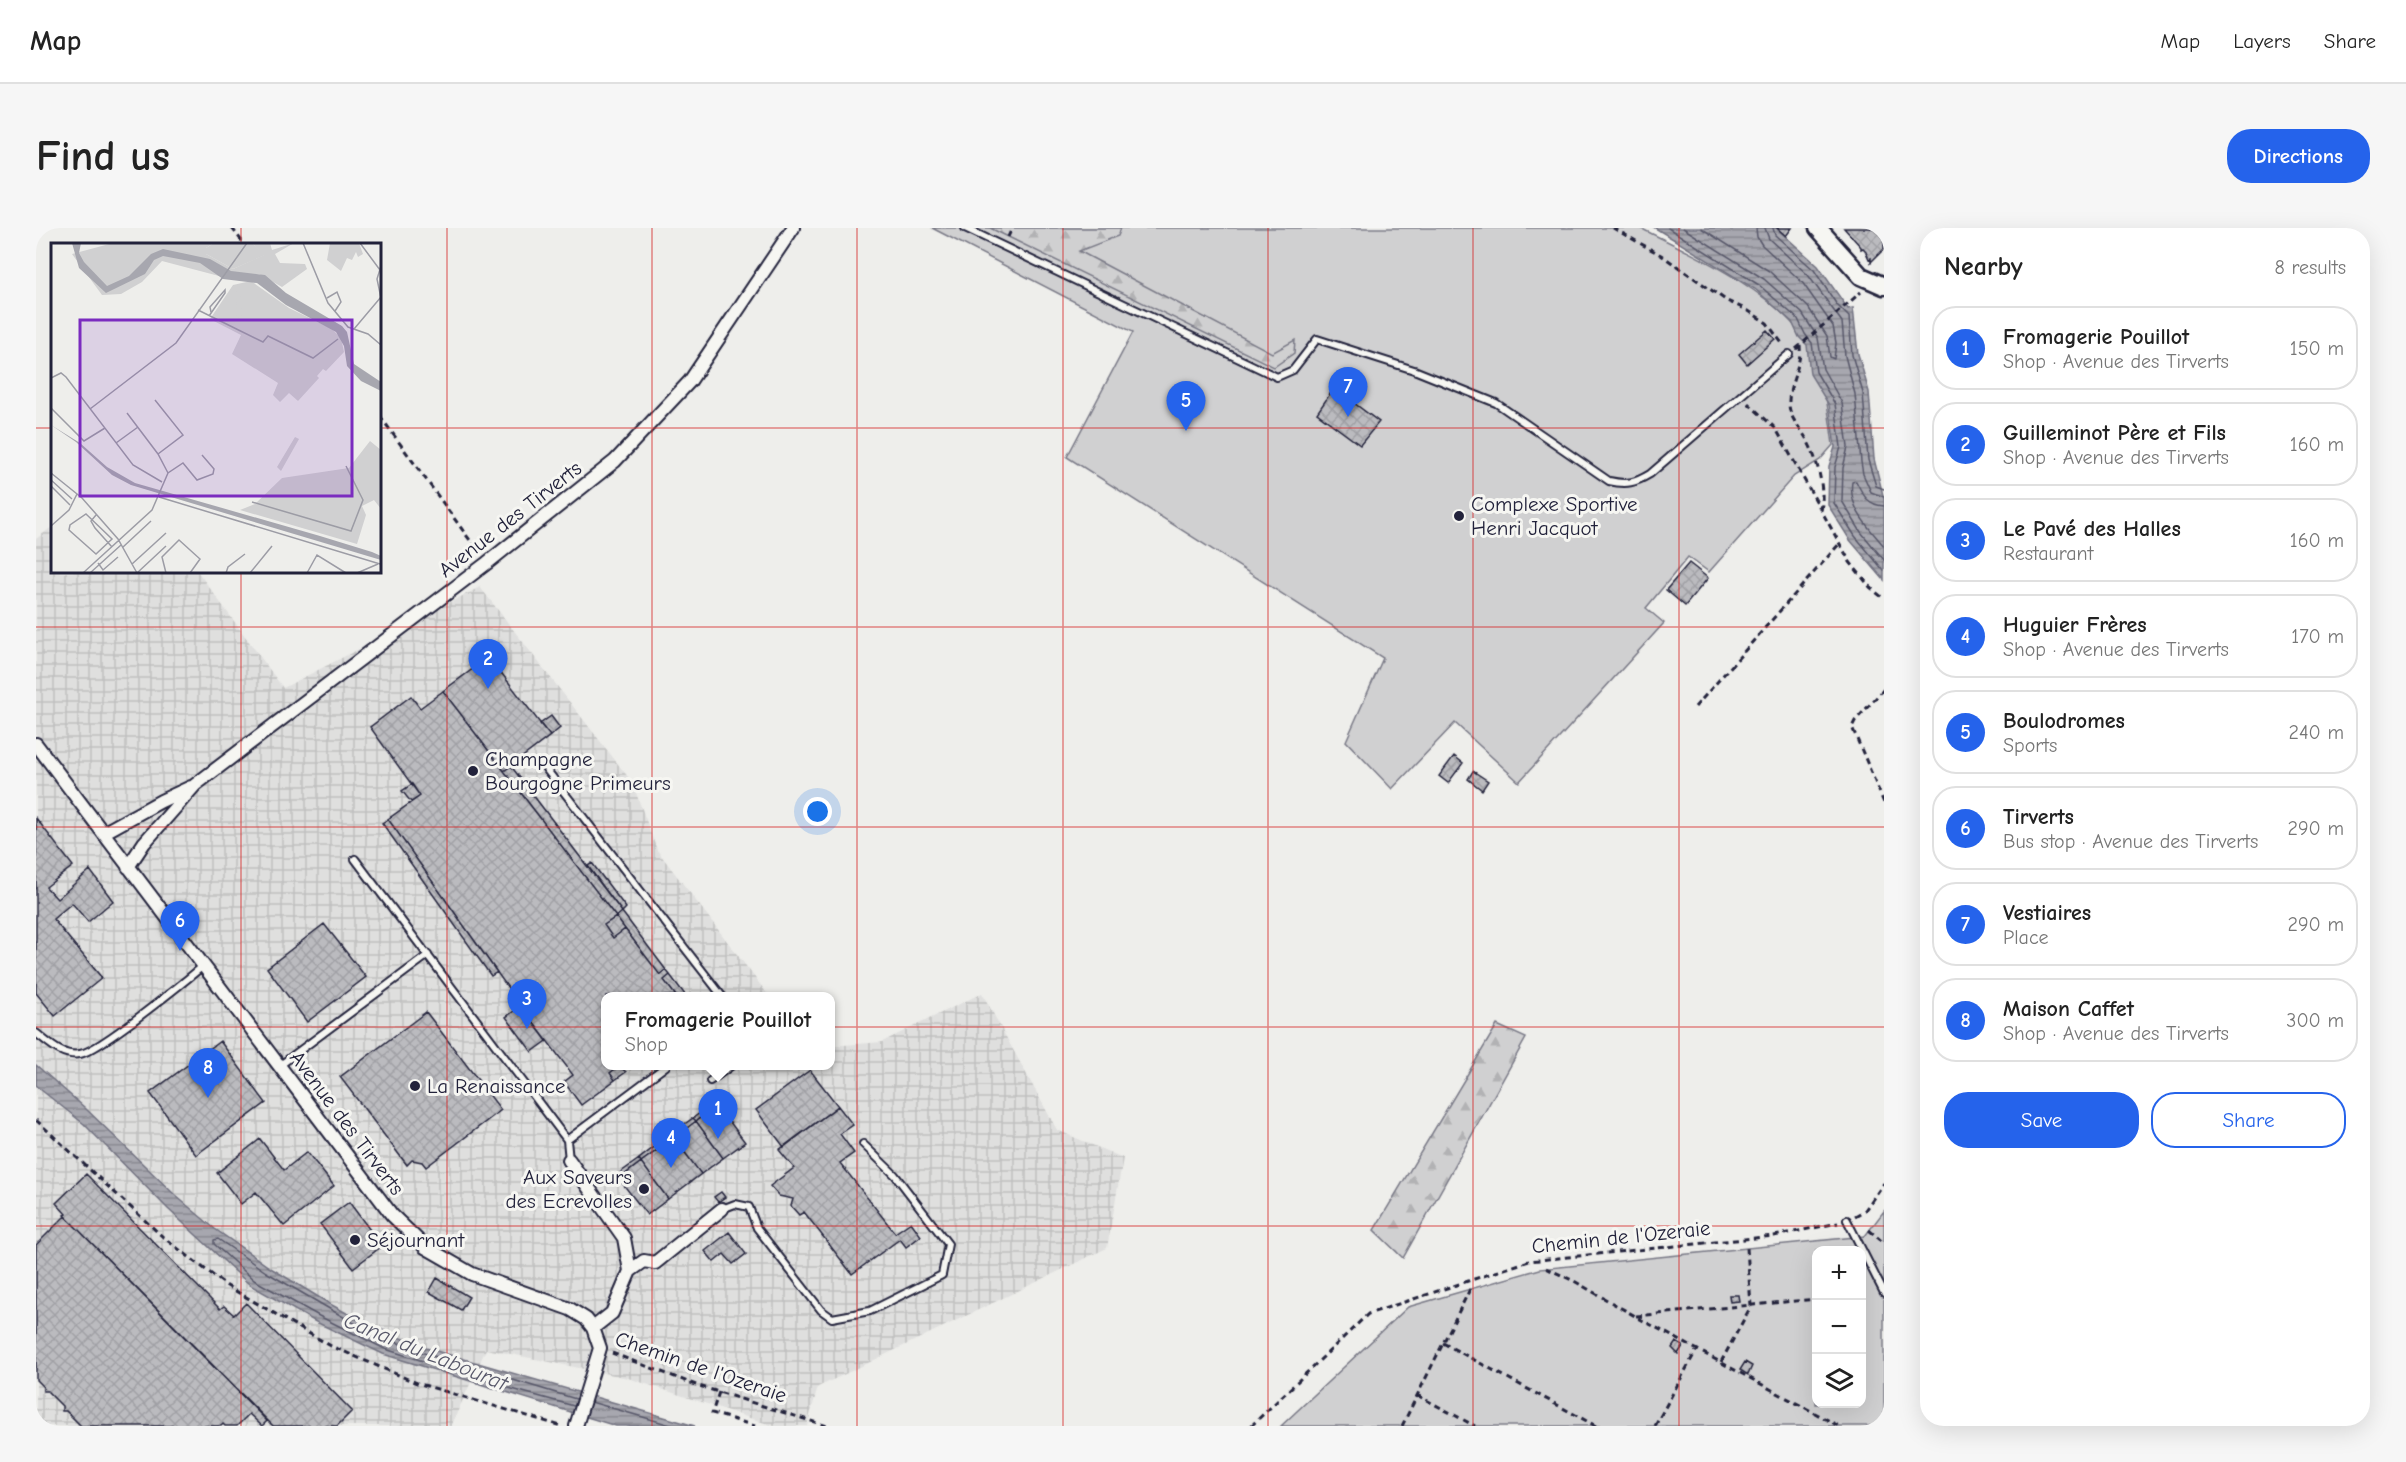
<!DOCTYPE html>
<meta charset="utf-8">
<style>
:root{--surface:#fff;--page:#f6f6f6;--text:#222;--muted:#767676;--line:#e0e0e0;--accent:#2563eb}
body{margin:0;font-family:"Comic Neue",sans-serif;background:var(--page);color:var(--text)}
.controls{position:absolute;right:18px;bottom:18px;display:grid;overflow:hidden;border-radius:12px;box-shadow:0 6px 24px #0002}
.controls button{width:54px;height:54px;display:grid;place-items:center;padding:0;border:0;border-bottom:2px solid var(--line);background:var(--surface);color:var(--text);font:30px sans-serif}
.you{position:absolute;left:782px;top:584px;width:21px;height:21px;margin:-15px;border:4px solid #fff;border-radius:50%;background:#1a73e8;box-shadow:0 0 0 9px #1a73e833}
.badge{display:grid;place-items:center;width:39px;height:39px;border-radius:50%;background:var(--accent);color:#fff;font-size:20px;font-weight:700}
.pin{position:absolute;translate:-50% -50px;filter:drop-shadow(0 2px 3px #0008)}
.pin::after{content:'';position:absolute;top:32px;width:21px;height:18px;background:inherit;clip-path:polygon(0 0,100% 0,50% 100%)}
.popup{position:absolute;left:565px;top:764px;width:234px;height:78px;box-sizing:border-box;display:grid;place-content:center;border-radius:12px;background:var(--surface);filter:drop-shadow(0 2px 4px #0005);font-size:20px;white-space:nowrap;color:var(--muted)}
.popup b{font-size:22px;color:var(--text)}
.popup::after{content:'';position:absolute;left:50%;top:100%;margin-left:-12px;border:12px solid transparent;border-top-color:var(--surface)}
.list{margin:0;padding:0;list-style:none}
h2{display:flex;justify-content:space-between;align-items:center;height:78px;margin:0;padding:0 24px;font-size:26px}
h2 small{font-size:20px;font-weight:400;color:var(--muted)}
.list li{display:grid;grid-template-columns:39px 1fr auto;gap:18px;align-items:center;box-sizing:border-box;height:84px;margin:0 12px 12px;padding:0 12px;border:2px solid var(--line);border-radius:24px}
.list b{display:block;font-size:22px;white-space:nowrap}
.list p{margin:0;font-size:20px;white-space:nowrap;color:var(--muted)}
.list em{font-size:20px;font-style:normal;color:var(--muted)}
.actions{display:flex;gap:12px;padding:18px 24px}
.actions a{flex:1;padding:14px 0;border:2px solid var(--accent);border-radius:24px;text-align:center;font-size:21px;color:var(--accent)}
.actions .main{background:var(--accent);color:#fff}
.icon{flex:none;width:33px;height:33px;fill:none;stroke:currentColor;stroke-width:2;stroke-linecap:round;stroke-linejoin:round}
.map{position:relative;flex:none;width:1848px;height:1198px;overflow:hidden;border-radius:24px}
header{display:flex;align-items:center;gap:36px;box-sizing:border-box;height:84px;padding:0 30px;background:var(--surface);border-bottom:2px solid var(--line)}
header strong{font-size:28px}
nav{display:flex;gap:33px;margin-inline-start:auto;font-size:21px}
.intro{display:flex;align-items:center;justify-content:space-between;box-sizing:border-box;height:144px;padding:0 36px}
h1{margin:0;font-size:42px}
.button{padding:15px 27px;border-radius:24px;background:var(--accent);color:#fff;font-size:21px;font-weight:700}
main{display:flex;gap:36px;padding:0 36px}
aside{flex:1;background:var(--surface);border-radius:24px;box-shadow:0 6px 24px #0002}
.map>svg:first-child{display:block}
.industrial{fill:url(#industrial-grid)}
.green{fill:#d0d0d1;stroke:#797986;stroke-width:1.5;fill-rule:evenodd}
.forest{fill:url(#forest-firs);stroke:#797986;stroke-width:1.5}
.water{fill:url(#water-rules);stroke:#727281;stroke-width:1.5}
.lines{fill:none;stroke-linecap:round;stroke-linejoin:round}
.shore{stroke:#575769;stroke-width:1.5}
.building{fill:url(#building-cross-hatch);stroke:#22223b;stroke-width:1.5}
.lane-casing{stroke:#22223b;stroke-width:10}
.street-casing{stroke:#22223b;stroke-width:16}
.secondary-casing{stroke:#22223b;stroke-width:21}
.path{stroke:#22223b;stroke-width:3;stroke-dasharray:6 4.5;stroke-linecap:butt}
.lane{stroke:#f6f6f2;stroke-width:6}
.street{stroke:#f6f6f2;stroke-width:12}
.secondary{stroke:#f6f6f2;stroke-width:16}
.grid{fill:none;stroke:#d62828;stroke-width:1.5;stroke-opacity:0.55}
.poi-dot{fill:#22223b;stroke:#f6f6f2;stroke-width:2}
.labels{text-anchor:middle;stroke-width:6;stroke-linejoin:round;paint-order:stroke}
.poi-label{font-size:21px;fill:#22223b;stroke:#f6f6f2;text-anchor:start}
.street-label{font-size:21px;fill:#22223b;stroke:#f6f6f2}
.water-label{font-size:22px;font-style:italic;fill:#575769;stroke:#f6f6f2}
.inset-road{fill:none;stroke:#9c9ca5;stroke-width:1.5}
.view{fill:#7b2cbf;fill-opacity:0.15;stroke:#7b2cbf;stroke-width:3}
.inset-edge{fill:none;stroke:#22223b;stroke-width:3}
</style>
<header>
<strong>Map</strong>
<nav><a>Map</a><a>Layers</a><a>Share</a></nav>
</header>
<div class="intro"><h1>Find us</h1><a class="button">Directions</a></div>
<main>
<div class="map">
<svg width="1848" height="1198" viewBox="0 0 1848 1198">
<defs>
<pattern id="industrial-grid" width="8" height="8" patternUnits="userSpaceOnUse" patternTransform="scale(1.5)"><rect width="8" height="8" fill="#dfdfde"/><path d="M0 4h8M4 0v8" fill="none" stroke="#bfbfbf"/></pattern>
<pattern id="forest-firs" width="22" height="20" patternUnits="userSpaceOnUse" patternTransform="scale(1.5)"><rect width="22" height="20" fill="#d0d0d1"/><path d="M5 1l3.5 6h-7zM16 11l3.5 6h-7z" fill="#b2b2b4"/></pattern>
<pattern id="water-rules" width="6" height="5" patternUnits="userSpaceOnUse" patternTransform="scale(1.5)"><rect width="6" height="5" fill="#a7a7af"/><path d="M0 2.5h6" fill="none" stroke="#888890"/></pattern>
<pattern id="building-cross-hatch" width="8" height="8" patternUnits="userSpaceOnUse" patternTransform="scale(1.5)"><rect width="8" height="8" fill="#bbbbbf"/><path d="M0 0l8 8M0 8l8-8" fill="none" stroke="#a0a0a5"/></pattern>
</defs>
<rect width="100%" height="100%" fill="#eeeeeb"/>
<filter id="ink" filterUnits="userSpaceOnUse"><feTurbulence type="fractalNoise" baseFrequency=".0167" numOctaves="2"/><feDisplacementMap in="SourceGraphic" scale="12" xChannelSelector="R" yChannelSelector="G"/><feConvolveMatrix kernelMatrix="1 2 1 2 8 2 1 2 1" color-interpolation-filters="sRGB"/></filter>
<g filter="url(#ink)">
<path class="industrial" d="M 16,299 L 16,344 L 162,344 L 247,460 L 444,359 L 596,554 L 621,622 L 733,768 L 570,768 L 570,838 L 795,838 L 795,818 L 846,814 L 946,765 L 1021,902 L 1087,930 L 1071,1020 L 782,1159 L 771,1198 L 738,1198 L 592,1150 L 450,1121 L 415,1198 L 0,1198 L 0,311 Z"/>
<path class="green" d="M 896,0 L 1604,0 C 1656,25 1751,69 1776,124 C 1789,152 1793,186 1797,217 L 1784,232 L 1758,248 L 1673,344 L 1652,329 L 1610,380 L 1628,395 L 1483,554 L 1419,495 L 1356,561 L 1310,513 L 1347,430 L 1031,229 L 1097,104 Z
M 1848,983 L 1848,1198 L 1245,1198 L 1372,1079 L 1504,1041 L 1829,1008 ZM 1780,1022 L 1826,1022 L 1826,1176 L 1780,1176 Z"/>
<path class="forest" d="M 954,0 L 1085,0 L 1082,8 L 1043,23 L 1236,125 L 1259,112 L 1258,125 L 1238,139 Z
M 1461,797 L 1490,810 L 1367,1030 L 1338,1002 Z"/>
<path class="water" d="M 1619,0 L 1740,0 L 1782,38 L 1812,81 L 1817,80 L 1822,126 L 1833,164 L 1838,231 L 1848,271 L 1848,352 L 1814,312 L 1792,277 L 1793,238 L 1799,219 L 1793,177 L 1774,146 L 1771,117 L 1763,109 L 1756,94 L 1719,61 Z
M 0,837 L 48,879 L 140,968 L 179,1001 L 233,1039 L 294,1076 L 325,1093 L 383,1118 L 659,1198 L 580,1198 L 347,1126 L 280,1094 L 214,1057 L 132,981 L 48,896 L 0,858 Z"/>
<g class="lines">
<path class="shore" d="M 1632,0 L 1723,57 L 1762,91 L 1769,106 L 1776,115 L 1780,144 L 1799,176 L 1805,219 L 1799,239 L 1798,275 L 1819,308 L 1848,343
M 1647,0 L 1728,51 L 1766,85 L 1782,110 L 1787,141 L 1806,175 L 1812,219 L 1807,240 L 1806,273 L 1825,304 L 1848,332
M 1665,0 L 1733,43 L 1772,79 L 1791,108 L 1794,129 L 1798,131 L 1800,115 L 1797,98 L 1766,54 L 1726,17 L 1721,9 L 1720,0
M 1729,0 L 1733,11 L 1772,47 L 1806,94 L 1809,128 L 1819,166 L 1825,234 L 1827,246 L 1835,264 L 1848,269
M 1737,0 L 1739,7 L 1778,42 L 1801,77 L 1813,89 L 1816,127 L 1827,165 L 1832,232 L 1840,258 L 1848,261
M 1848,278 C 1831,277 1827,267 1820,253 L 1816,254 C 1812,279 1832,299 1848,318
M 555,1174 L 638,1198
M 538,1178 L 476,1161 L 349,1121 L 283,1088 L 218,1052 L 178,1016 L 178,1012 L 182,1011 L 230,1044 L 323,1098 L 381,1123 L 540,1171"/>
</g>
<path class="building" d="M 1741,0 L 1756,0 L 1750,8 Z
M 1808,0 L 1848,0 L 1848,21 L 1835,34 L 1835,30 L 1833,31 L 1829,22 L 1827,20 L 1825,21 L 1825,19 Z
M 1731,102 L 1739,111 L 1711,136 L 1703,126 Z
M 1298,160 L 1343,194 L 1324,217 L 1281,185 Z
M 1653,335 L 1672,350 L 1649,378 L 1630,362 Z
M 453,429 L 514,508 L 468,543 L 407,463 Z
M 407,463 L 580,689 L 568,697 L 577,710 L 589,701 L 624,747 L 630,742 L 634,747 L 628,752 L 640,768 L 570,768 L 570,838 L 583,838 L 574,845 L 579,852 L 545,877 L 528,854 L 537,847 L 485,778 L 496,769 L 488,759 L 477,767 L 352,591 L 384,568 L 334,499 L 375,468 L 384,480 Z
M 515,488 L 524,500 L 514,508 L 504,496 Z
M 1418,528 L 1427,535 L 1412,555 L 1403,548 Z
M 475,538 L 586,684 L 580,689 L 468,543 Z
M 1437,543 L 1452,553 L 1446,562 L 1432,551 Z
M 376,556 L 384,568 L 375,574 L 366,563 Z
M 0,590 L 37,638 L 10,659 L 21,671 L 54,642 L 77,673 L 52,694 L 36,675 L 17,691 L 66,750 L 19,788 L 0,765 Z
M 352,591 L 461,744 L 455,748 L 346,595 Z
M 556,635 L 590,680 L 586,684 L 552,638 Z
M 586,684 L 630,742 L 624,747 L 580,689 Z
M 580,689 L 589,701 L 577,710 L 568,697 Z
M 288,696 L 330,749 L 271,794 L 231,740 Z
M 634,747 L 650,768 L 640,768 L 628,752 Z
M 488,759 L 496,769 L 485,778 L 477,767 Z
M 485,778 L 511,813 L 496,824 L 470,789 Z
M 390,784 L 465,882 L 390,939 L 386,934 L 376,932 L 371,937 L 304,849 Z
M 184,813 L 230,875 L 160,927 L 114,865 Z
M 583,838 L 590,844 L 579,852 L 574,845 Z
M 774,842 L 802,878 L 748,919 L 720,882 Z
M 679,874 L 681,877 L 660,893 L 657,890 Z
M 681,877 L 709,914 L 687,930 L 660,893 Z
M 802,878 L 817,897 L 804,906 L 818,925 L 804,935 L 859,1005 L 875,994 L 885,1008 L 870,1019 L 864,1011 L 816,1046 L 768,984 L 763,987 L 755,978 L 757,971 L 743,968 L 734,958 L 758,940 L 743,922 Z
M 657,890 L 660,893 L 638,910 L 635,906 Z
M 660,893 L 687,930 L 665,946 L 638,910 Z
M 635,906 L 638,910 L 605,934 L 603,931 Z
M 638,910 L 665,946 L 632,971 L 605,934 Z
M 224,911 L 248,942 L 271,924 L 298,958 L 248,998 L 220,964 L 205,976 L 181,945 Z
M 603,931 L 605,934 L 583,951 L 581,947 Z
M 605,934 L 632,971 L 611,987 L 583,951 Z
M 50,946 L 184,1081 L 188,1078 L 198,1087 L 210,1075 L 316,1183 L 301,1198 L 237,1198 L 28,987 L 30,986 L 20,975 Z
M 685,964 L 689,969 L 682,974 L 678,969 Z
M 313,974 L 346,1018 L 317,1040 L 284,996 Z
M 29,988 L 231,1193 L 226,1198 L 213,1186 L 201,1198 L 189,1198 L 187,1196 L 185,1198 L 45,1198 L 30,1183 L 26,1183 L 26,1178 L 11,1163 L 7,1163 L 7,1159 L 0,1152 L 0,1017 Z
M 693,1004 L 710,1026 L 697,1036 L 688,1026 L 678,1034 L 669,1023 Z
M 401,1050 L 433,1069 L 425,1082 L 393,1064 Z
M 1693,1067 L 1702,1067 L 1703,1073 L 1694,1074 Z
M 1640,1114 L 1647,1118 L 1642,1126 L 1636,1120 Z
M 1709,1134 L 1716,1138 L 1712,1147 L 1704,1142 Z"/>
<g class="lines">
<defs>
<path id="lane" d="M 929,0 L 1241,149 L 1257,142 L 1281,111 L 1378,142 L 1460,175 L 1573,253 C 1591,257 1599,255 1614,246 L 1753,126
M 510,541 L 686,768
M 319,631 L 531,912 L 533,932
M 0,805 C 13,815 26,829 44,826 C 63,823 148,754 167,738
M 243,838 L 392,727
M 674,853 L 695,838
M 531,912 L 630,838
M 686,981 L 699,976 L 713,979 L 721,1000 L 785,1082 L 796,1090 L 834,1083 L 906,1047 L 912,1016 L 859,947 L 827,916
M 1811,992 L 1848,1065"/>
<path id="street" d="M 0,516 L 356,987 L 389,1019 L 436,1046 L 534,1081 L 550,1091 L 557,1100 L 564,1120 L 540,1198
M 67,605 L 125,573 L 155,559
M 92,639 L 108,615 L 159,557 L 451,335 L 579,233 L 654,153 L 757,0
M 533,932 L 588,1010 L 594,1043
M 557,1100 L 576,1085 L 594,1043 L 608,1033 L 619,1035 L 686,981"/>
<path id="secondary" d="M 1782,0 L 1825,48 L 1848,58"/>
</defs>
<use href="#lane" class="lane-casing"/>
<use href="#street" class="street-casing"/>
<use href="#secondary" class="secondary-casing"/>
<path class="path" d="M 196,0 L 208,16
M 1577,0 L 1625,27 L 1691,73 L 1711,82 L 1731,95 L 1748,118
M 972,9 L 976,0
M 1764,117 C 1766,138 1752,156 1753,177 C 1754,192 1766,201 1772,214 C 1782,233 1789,262 1785,283
M 1760,121 L 1825,64
M 1712,175 L 1740,201 L 1814,334 L 1834,359 L 1848,371
M 344,188 L 444,326
M 1848,461 L 1819,493 L 1816,499 L 1848,575
M 1659,479 L 1804,315
M 0,892 L 127,1009 L 191,1058 L 295,1118 L 381,1155 L 525,1198
M 1819,988 L 1829,982 L 1848,955
M 1833,1002 L 1848,1015
M 1510,1040 L 1538,1053 L 1606,1092 L 1803,1198
M 1600,1088 L 1780,1071
M 1407,1115 L 1560,1198
M 576,1125 L 660,1157 L 791,1198
M 1685,1134 L 1715,1078 L 1711,1020
M 683,1164 L 676,1185 L 719,1198
M 1381,1167 L 1439,1198
M 1215,1198 L 1332,1086 L 1493,1033 L 1738,1008 L 1802,995
M 1366,1198 L 1434,1061
M 1619,1198 L 1661,1121"/>
<use href="#lane" class="lane"/>
<use href="#street" class="street"/>
<use href="#secondary" class="secondary"/>
</g>
</g>
<path class="grid" d="M 205,0 L 205,16M 411,0 L 411,1198M 616,0 L 616,1198M 821,0 L 821,1198M 1027,0 L 1027,1198M 1232,0 L 1232,1198M 1437,0 L 1437,1198M 1643,0 L 1643,1198M 0,200 L 16,200M 344,200 L 1848,200M 205,344 L 205,1198M 0,399 L 1848,399M 0,599 L 1848,599M 0,799 L 1848,799M 0,998 L 1848,998"/>
<g class="poi-dot">
<circle cx="1423" cy="288" r="6"/>
<circle cx="437" cy="543" r="6"/>
<circle cx="379" cy="858" r="6"/>
<circle cx="608" cy="961" r="6"/>
<circle cx="319" cy="1012" r="6"/>
</g>
<g class="labels">
<g class="poi-label">
<text x="1435" y="283">Complexe Sportive<tspan x="1435" dy="24">Henri Jacquot</tspan></text>
<text x="449" y="538">Champagne<tspan x="449" dy="24">Bourgogne Primeurs</tspan></text>
<text x="391" y="865">La Renaissance</text>
<text x="596" y="956" text-anchor="end">Aux Saveurs<tspan x="596" dy="24">des Ecrevolles</tspan></text>
<text x="331" y="1019">Séjournant</text>
</g>
<g class="street-label">
<text transform="translate(474 291) rotate(-38)" y="7">Avenue des Tirverts</text>
<text transform="translate(311 895) rotate(53)" y="7">Avenue des Tirverts</text>
<text transform="translate(1585 1009) rotate(-6)" y="7">Chemin de l'Ozeraie</text>
<text transform="translate(665 1139) rotate(19)" y="7">Chemin de l'Ozeraie</text>
</g>
<g class="water-label">
<text transform="translate(390 1123) rotate(22)" y="8">Canal du Labourat</text>
</g>
</g>
<g transform="translate(15 15)">
<rect width="330" height="330" fill="#eeeeeb"/>
<path d="M 163,0 L 201,0 L 214,12 L 182,26 L 155,11 L 155,5 ZM 200,38 L 238,65 L 281,86 L 290,95 L 293,109 L 275,128 L 272,126 L 266,133 L 268,135 L 247,158 L 238,150 L 229,159 L 222,152 L 227,140 L 181,111 L 190,92 L 159,76 L 182,42 ZM 319,198 L 330,207 L 330,266 L 323,257 L 311,263 L 315,272 L 306,301 L 189,267 L 204,261 L 231,235 L 298,225 Z" fill="#d0d0d1"/>
<path d="M 62,0 L 163,0 L 155,5 L 155,11 L 182,26 L 213,12 L 201,0 L 219,0 L 221,7 L 243,0 L 224,11 L 229,20 L 254,21 L 256,26 L 231,44 L 208,31 L 168,33 L 111,18 L 91,39 L 70,51 L 51,52 L 21,11 ZM 279,0 L 308,0 L 312,11 L 307,14 L 305,9 L 301,17 L 296,15 L 290,28 L 276,17 ZM 186,48 L 189,48 L 191,71 L 183,81 L 211,95 L 214,93 L 211,97 L 165,75 L 169,64 L 185,73 ZM 244,194 L 248,196 L 230,228 L 226,224 Z" fill="#d0d0d1"/>
<path d="M 21,0 L 30,0 L 28,10 L 33,19 L 56,43 L 78,33 L 100,11 L 112,6 L 159,16 L 180,28 L 214,32 L 235,50 L 291,83 L 296,89 L 303,121 L 330,139 L 330,148 L 310,138 L 296,123 L 293,103 L 285,89 L 235,62 L 206,40 L 172,36 L 149,20 L 112,13 L 103,17 L 94,31 L 55,50 L 28,25 ZM 0,182 L 29,200 L 56,224 L 84,240 L 269,293 L 321,309 L 330,313 L 330,317 L 80,242 L 61,232 L 25,199 Z" fill="#a7a7af"/>
<path class="inset-road" d="M 252,0 L 277,60 L 297,84 L 317,91 L 330,102M 309,0 L 329,27M 276,55 L 286,49 L 290,59 L 284,68M 330,55 L 326,36 L 330,23M 147,67 L 212,99 L 217,93 L 262,115 L 287,96M 158,73 L 174,50 L 174,47 L 159,64 L 160,69M 303,86 L 330,54M 0,135 L 10,130 L 15,134 L 82,222 L 111,239M 104,157 L 132,192 L 107,211M 0,165 L 33,198 L 54,185M 39,166 L 125,100 L 196,0M 76,170 L 107,211 L 117,230M 65,200 L 87,184M 0,230 L 31,255 L 67,296 L 86,330M 0,237 L 21,256M 0,243 L 19,262M 108,254 L 329,321M 201,259 L 300,288 L 312,257 L 295,223M 35,271 L 61,296 L 45,311 L 18,287 L 19,282 ZM 45,272 L 40,278 L 44,285 L 61,304M 0,283 L 18,267 L 26,251M 72,304 L 100,278M 47,320 L 52,327 L 67,314M 81,321 L 115,290M 32,330 L 101,267 L 117,230 L 132,220 L 146,237 L 162,231 L 163,226 L 151,212M 39,330 L 70,302M 86,330 L 115,303M 115,330 L 111,314 L 128,297 L 149,316 L 139,330M 175,330 L 177,324 L 194,311M 199,330 L 221,303M 256,330 L 266,312 L 295,330M 306,330 L 327,321"/>
<path class="view" d="M 29,77 L 301,77 L 301,253 L 29,253 Z"/>
<rect width="330" height="330" class="inset-edge"/>
</g>
</svg>
<div class="controls">
<button>+</button>
<button>−</button>
<button><svg class="icon" aria-label="layers" viewBox="0 0 24 24"><path d="M12 4l9 5-9 5-9-5zM3 14l9 5 9-5"/></svg></button>
</div>
<div class="you"></div>
<div class="pin badge" style="left:682px;top:911px">1</div>
<div class="popup"><b>Fromagerie Pouillot</b>Shop</div>
<div class="pin badge" style="left:452px;top:461px">2</div>
<div class="pin badge" style="left:491px;top:801px">3</div>
<div class="pin badge" style="left:635px;top:940px">4</div>
<div class="pin badge" style="left:1150px;top:203px">5</div>
<div class="pin badge" style="left:144px;top:723px">6</div>
<div class="pin badge" style="left:1312px;top:189px">7</div>
<div class="pin badge" style="left:172px;top:870px">8</div>
</div>
<aside>
<h2>Nearby<small>8 results</small></h2>
<ul class="list">
<li><span class="badge">1</span><div><b>Fromagerie Pouillot</b><p>Shop · Avenue des Tirverts</p></div><em>150 m</em></li>
<li><span class="badge">2</span><div><b>Guilleminot Père et Fils</b><p>Shop · Avenue des Tirverts</p></div><em>160 m</em></li>
<li><span class="badge">3</span><div><b>Le Pavé des Halles</b><p>Restaurant</p></div><em>160 m</em></li>
<li><span class="badge">4</span><div><b>Huguier Frères</b><p>Shop · Avenue des Tirverts</p></div><em>170 m</em></li>
<li><span class="badge">5</span><div><b>Boulodromes</b><p>Sports</p></div><em>240 m</em></li>
<li><span class="badge">6</span><div><b>Tirverts</b><p>Bus stop · Avenue des Tirverts</p></div><em>290 m</em></li>
<li><span class="badge">7</span><div><b>Vestiaires</b><p>Place</p></div><em>290 m</em></li>
<li><span class="badge">8</span><div><b>Maison Caffet</b><p>Shop · Avenue des Tirverts</p></div><em>300 m</em></li>
</ul>
<div class="actions"><a class="main">Save</a><a>Share</a></div>
</aside>
</main>
